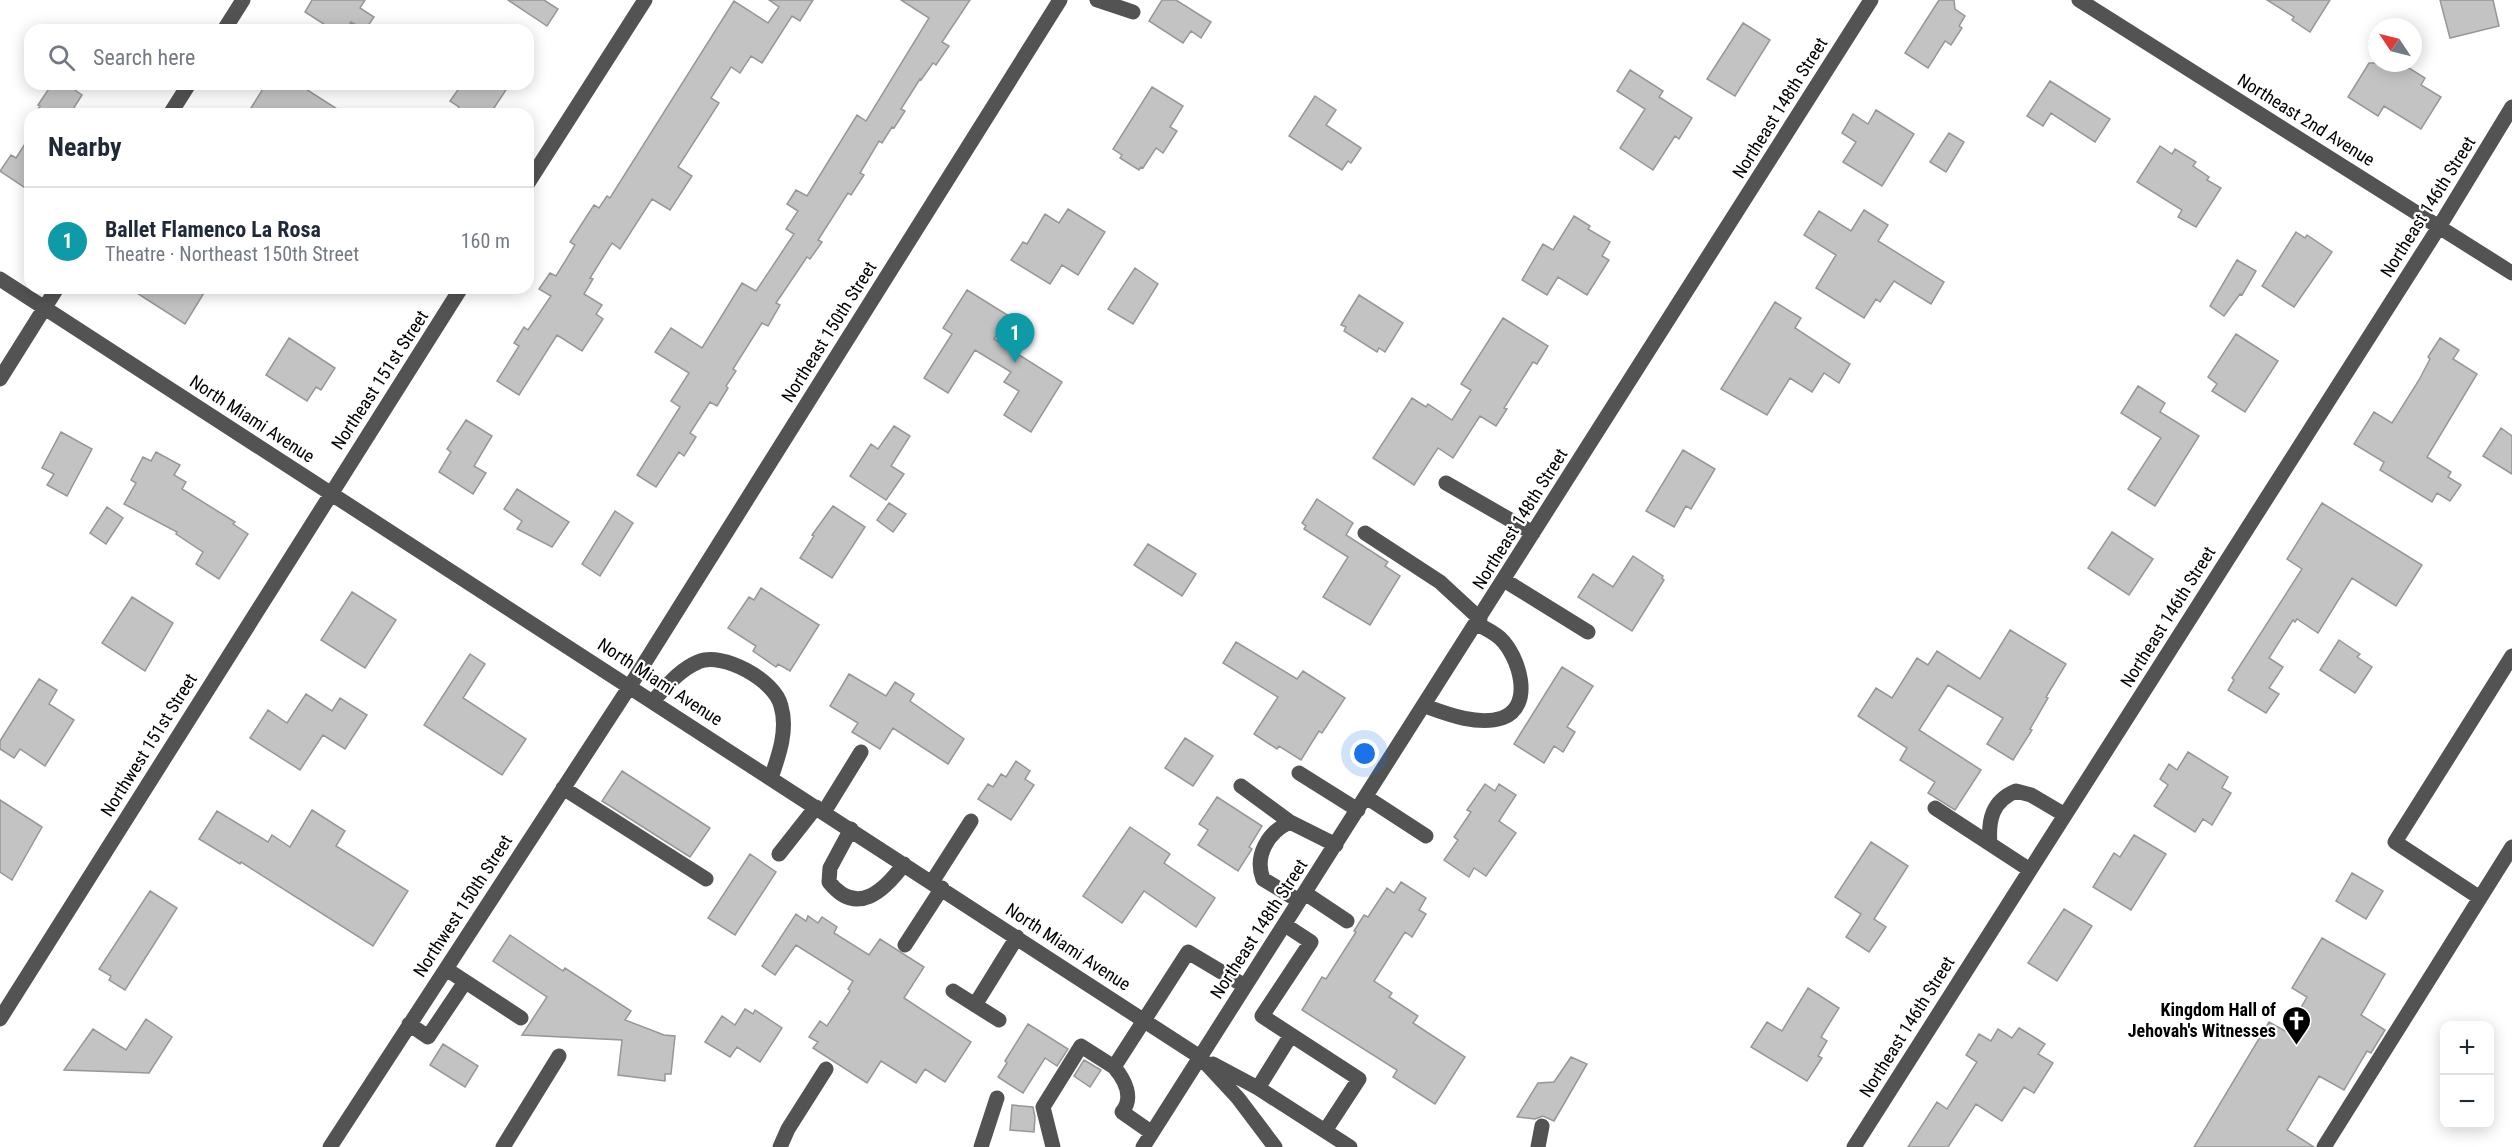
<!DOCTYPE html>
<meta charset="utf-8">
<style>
:root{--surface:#fff;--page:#f2f2f3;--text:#1f2937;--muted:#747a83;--line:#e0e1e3;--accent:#ea580c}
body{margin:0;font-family:"Roboto Condensed",sans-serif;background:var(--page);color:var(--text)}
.controls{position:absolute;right:18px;bottom:18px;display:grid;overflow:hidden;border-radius:12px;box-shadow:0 3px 15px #0003}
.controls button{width:54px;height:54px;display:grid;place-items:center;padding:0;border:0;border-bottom:2px solid var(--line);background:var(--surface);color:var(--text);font:30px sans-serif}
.compass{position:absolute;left:2368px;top:18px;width:54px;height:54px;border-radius:50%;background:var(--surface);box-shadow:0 3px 15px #0003;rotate:305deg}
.you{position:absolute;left:1365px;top:754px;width:21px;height:21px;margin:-15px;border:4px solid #fff;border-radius:50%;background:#1a73e8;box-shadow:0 0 0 9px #1a73e833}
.badge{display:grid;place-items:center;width:39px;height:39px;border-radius:50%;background:var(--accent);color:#fff;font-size:20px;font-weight:700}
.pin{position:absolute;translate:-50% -50px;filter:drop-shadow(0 2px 3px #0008)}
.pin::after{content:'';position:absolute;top:32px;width:21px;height:18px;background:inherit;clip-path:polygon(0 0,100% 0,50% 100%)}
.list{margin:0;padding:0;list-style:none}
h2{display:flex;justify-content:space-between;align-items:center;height:78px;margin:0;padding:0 24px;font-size:26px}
h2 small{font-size:20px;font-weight:400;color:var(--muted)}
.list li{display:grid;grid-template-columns:39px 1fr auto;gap:18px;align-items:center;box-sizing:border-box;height:108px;padding:0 24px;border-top:2px solid var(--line)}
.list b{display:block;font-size:22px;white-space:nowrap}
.list p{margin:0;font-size:20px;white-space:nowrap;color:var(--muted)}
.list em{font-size:20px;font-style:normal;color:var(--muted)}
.icon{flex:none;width:33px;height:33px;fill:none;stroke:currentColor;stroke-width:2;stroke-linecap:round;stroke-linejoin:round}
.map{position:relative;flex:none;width:2512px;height:1147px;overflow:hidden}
.search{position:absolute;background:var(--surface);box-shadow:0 3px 15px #0003;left:24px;top:24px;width:510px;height:66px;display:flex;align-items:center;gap:15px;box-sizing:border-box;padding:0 21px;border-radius:18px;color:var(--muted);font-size:22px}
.panel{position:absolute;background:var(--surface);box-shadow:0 3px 15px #0003;left:24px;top:108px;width:510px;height:186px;border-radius:18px}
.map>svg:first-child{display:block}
.building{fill:#c3c3c3;stroke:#979797;stroke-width:1.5}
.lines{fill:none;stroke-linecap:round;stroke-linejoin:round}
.minor{stroke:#535353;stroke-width:15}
.labels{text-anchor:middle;stroke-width:4.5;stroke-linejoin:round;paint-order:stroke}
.street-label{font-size:18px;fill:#000;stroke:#fff}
.poi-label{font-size:18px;font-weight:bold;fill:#000;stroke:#fff;text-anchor:end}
</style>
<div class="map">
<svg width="2512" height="1147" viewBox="0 0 2512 1147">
<rect width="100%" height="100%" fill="#fff"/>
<path class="building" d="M 312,0 L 365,0 L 360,8 L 374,17 L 365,30 L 351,22 L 346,30 L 333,30 L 305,12 Z
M 508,0 L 544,0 L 558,9 L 547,26 Z
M 769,0 L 813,0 L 800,21 L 792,16 L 762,63 L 751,56 L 740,73 L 731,67 L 711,98 L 719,103 L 678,167 L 692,176 L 670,210 L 652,199 L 620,249 L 612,243 L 590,278 L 593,279 L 584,294 L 602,305 L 596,314 L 603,319 L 582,351 L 557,335 L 519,395 L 497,381 L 519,346 L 514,343 L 524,327 L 528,330 L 551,296 L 539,289 L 550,273 L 556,276 L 575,245 L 570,242 L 594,205 L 599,208 L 607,196 L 610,198 L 734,1 L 768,23 L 779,7 Z
M 901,0 L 970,0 L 942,42 L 949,46 L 936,65 L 933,63 L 921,80 L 920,79 L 901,109 L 905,111 L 894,128 L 892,127 L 882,143 L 879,141 L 860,173 L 864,175 L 851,195 L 848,193 L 818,240 L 822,242 L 810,259 L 807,257 L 776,303 L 780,305 L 768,326 L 762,323 L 733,369 L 736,371 L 726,386 L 728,388 L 717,406 L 710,402 L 690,433 L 696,437 L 684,456 L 679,452 L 656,487 L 637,475 L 680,407 L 671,401 L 689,373 L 655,352 L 671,328 L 702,348 L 742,283 L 756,291 L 794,234 L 786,229 L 798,211 L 787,204 L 796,190 L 807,196 L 857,115 L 866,121 L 929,18 Z
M 1162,0 L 1176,0 L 1211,22 L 1201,38 L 1191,31 L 1183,43 L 1149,21 Z
M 1939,0 L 1954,0 L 1955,9 L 1965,16 L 1959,26 L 1962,28 L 1951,45 L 1945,41 L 1928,68 L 1905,53 Z
M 2267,0 L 2330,0 L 2310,32 L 2292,20 L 2294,17 Z
M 2440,0 L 2493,0 L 2499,26 L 2450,38 Z
M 1743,23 L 1770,40 L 1735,96 L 1707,79 Z
M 2369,63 L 2401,63 L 2425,78 L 2421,85 L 2441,97 L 2421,129 L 2384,106 L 2378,116 L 2348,97 Z
M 1630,70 L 1663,91 L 1659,97 L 1692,118 L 1679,139 L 1675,136 L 1653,170 L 1620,148 L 1645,109 L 1617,91 Z
M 2050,81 L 2110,119 L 2095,142 L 2051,113 L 2043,126 L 2027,116 Z
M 52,84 L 66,84 L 82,95 L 70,114 L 35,114 L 40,106 L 38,105 Z
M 266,84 L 298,84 L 345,114 L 261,114 L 251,108 Z
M 462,84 L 510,84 L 490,114 L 454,114 L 459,107 L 450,101 Z
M 1152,87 L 1183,106 L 1170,127 L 1177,131 L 1163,153 L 1156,148 L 1143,168 L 1141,167 L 1139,170 L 1120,158 L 1122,155 L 1113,149 Z
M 1315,96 L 1336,110 L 1326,125 L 1361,148 L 1351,163 L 1348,161 L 1342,170 L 1289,136 Z
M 1876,110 L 1914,134 L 1882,186 L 1843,162 L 1856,142 L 1842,133 L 1853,114 L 1868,124 Z
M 1949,133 L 1964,142 L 1946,172 L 1930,162 Z
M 30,136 L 30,191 L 0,171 L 11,155 L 16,158 Z
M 2160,146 L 2172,154 L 2175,149 L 2196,162 L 2193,166 L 2209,177 L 2207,180 L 2221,188 L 2196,227 L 2178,217 L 2182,210 L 2137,182 Z
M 1068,209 L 1105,232 L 1078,275 L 1062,265 L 1050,284 L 1011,260 L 1023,242 L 1027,244 L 1045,214 L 1059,223 Z
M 1864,210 L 1888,225 L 1878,241 L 1944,282 L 1931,304 L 1894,281 L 1880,302 L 1876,299 L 1864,318 L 1816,288 L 1836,255 L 1804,235 L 1819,211 L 1851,231 Z
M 1574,216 L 1590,226 L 1588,229 L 1610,242 L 1602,256 L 1609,260 L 1587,295 L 1558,277 L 1547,295 L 1522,280 L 1543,244 L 1553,250 Z
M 2296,232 L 2305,238 L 2307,235 L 2332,252 L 2294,307 L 2262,286 Z
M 2237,260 L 2256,271 L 2242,295 L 2240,294 L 2224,316 L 2210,306 Z
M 1135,268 L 1158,284 L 1133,324 L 1108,309 Z
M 129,288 L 207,288 L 185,324 Z
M 967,290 L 1009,316 L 994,339 L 1062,382 L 1031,432 L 1004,415 L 1019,391 L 1004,382 L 1011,372 L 975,350 L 948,393 L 924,378 L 952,334 L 943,328 Z
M 1359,295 L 1403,323 L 1385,352 L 1379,348 L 1377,352 L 1344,331 L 1346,327 L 1341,325 Z
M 1775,302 L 1801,318 L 1795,328 L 1850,364 L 1839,383 L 1824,373 L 1812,392 L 1790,378 L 1767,415 L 1721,389 Z
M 1503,318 L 1548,346 L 1537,364 L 1533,362 L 1504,408 L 1507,409 L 1496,426 L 1480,416 L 1453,458 L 1438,448 L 1414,485 L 1373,458 L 1412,398 L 1426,407 L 1428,404 L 1452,420 L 1471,390 L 1461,384 Z
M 2236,334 L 2278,361 L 2245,412 L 2212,391 L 2217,384 L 2208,377 Z
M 289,338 L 335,368 L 321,390 L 316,387 L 307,401 L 266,375 Z
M 2440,338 L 2459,350 L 2453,359 L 2477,374 L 2427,457 L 2451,472 L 2448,477 L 2461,485 L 2450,501 L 2437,493 L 2432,502 L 2380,470 L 2384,462 L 2354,444 L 2374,412 L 2392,423 L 2419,380 L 2430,359 L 2428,357 Z
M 2138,386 L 2165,403 L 2160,412 L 2199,436 L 2155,506 L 2128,489 L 2161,438 L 2121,413 Z
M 466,420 L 492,436 L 474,466 L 486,473 L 473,494 L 439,472 L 451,452 L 447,449 Z
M 894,426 L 910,436 L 891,466 L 904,474 L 886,500 L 850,476 L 871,444 L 878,449 Z
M 2501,428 L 2512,436 L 2512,474 L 2483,456 Z
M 61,432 L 92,449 L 67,496 L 47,485 L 54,474 L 42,468 Z
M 1683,450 L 1715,469 L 1691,509 L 1686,506 L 1674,527 L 1646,511 Z
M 156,452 L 180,465 L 174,475 L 186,482 L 182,489 L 235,522 L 233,524 L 248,534 L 219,579 L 196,564 L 203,552 L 176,534 L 177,532 L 124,504 L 136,483 L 131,480 L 143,457 L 151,461 Z
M 517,489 L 569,522 L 552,547 L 517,529 L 522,521 L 504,509 Z
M 1317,499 L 1353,523 L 1346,535 L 1388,562 L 1385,566 L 1400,576 L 1370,625 L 1323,597 L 1348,557 L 1304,529 L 1306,526 L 1302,523 Z
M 889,503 L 906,514 L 893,532 L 877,520 Z
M 2322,503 L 2422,565 L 2396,606 L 2352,578 L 2318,633 L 2297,619 L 2295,622 L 2293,620 L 2269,658 L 2283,667 L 2269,688 L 2279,694 L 2266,713 L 2228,690 L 2234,680 L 2232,678 L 2302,569 L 2287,559 Z
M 833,506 L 865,527 L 832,578 L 800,558 L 814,536 L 812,535 Z
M 107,507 L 123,518 L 106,544 L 90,533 Z
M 615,511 L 633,523 L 600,576 L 582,564 Z
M 2112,532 L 2153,559 L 2129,595 L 2088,568 Z
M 1148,544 L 1196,574 L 1182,596 L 1134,565 Z
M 1633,556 L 1663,576 L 1662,578 L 1664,580 L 1632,631 L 1578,597 L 1593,574 L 1613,587 Z
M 761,588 L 819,625 L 790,671 L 778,664 L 776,667 L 753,651 L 756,646 L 728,628 L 749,597 L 754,600 Z
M 352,592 L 396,620 L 365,668 L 321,640 Z
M 132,597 L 173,623 L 145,671 L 102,643 Z
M 2010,630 L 2066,664 L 2046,697 L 2048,698 L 2030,729 L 2032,730 L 2013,760 L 1987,744 L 2003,718 L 1948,685 L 1919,730 L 1981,770 L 1955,810 L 1928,793 L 1935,782 L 1900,760 L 1907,748 L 1858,716 L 1876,688 L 1892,698 L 1917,658 L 1928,665 L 1937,651 L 1980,679 Z
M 2339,640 L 2360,654 L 2357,657 L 2372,667 L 2355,693 L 2320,670 Z
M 1236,642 L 1297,679 L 1303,671 L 1345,698 L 1322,733 L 1319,731 L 1301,760 L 1279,746 L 1277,749 L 1254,734 L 1278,697 L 1223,663 Z
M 470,654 L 485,664 L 463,698 L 526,739 L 502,775 L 424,725 Z
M 1562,667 L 1593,686 L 1567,727 L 1575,732 L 1563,752 L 1554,746 L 1544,763 L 1514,744 Z
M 849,674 L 886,696 L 895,682 L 914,694 L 910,701 L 964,739 L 948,764 L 893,728 L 880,749 L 852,732 L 858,723 L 830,706 Z
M 39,679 L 57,690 L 49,704 L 74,720 L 45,766 L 20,749 L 14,758 L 0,749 L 0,741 Z
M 306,694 L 332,711 L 340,698 L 367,715 L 345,749 L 323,735 L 300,770 L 250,738 L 268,710 L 287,723 Z
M 1185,738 L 1213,756 L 1193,786 L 1165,768 Z
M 2188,752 L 2228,777 L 2222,788 L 2231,793 L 2212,825 L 2203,819 L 2195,832 L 2154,806 L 2168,785 L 2160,779 L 2169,764 L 2177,770 Z
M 1016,761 L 1030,771 L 1025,779 L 1034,785 L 1011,820 L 978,799 L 988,784 L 993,787 L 1001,774 L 1006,777 Z
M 622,771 L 710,828 L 690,857 L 602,801 Z
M 1485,784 L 1495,791 L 1499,784 L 1516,795 L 1499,821 L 1516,833 L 1486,876 L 1474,868 L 1469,877 L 1444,860 L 1458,840 L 1454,837 L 1471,812 L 1467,810 Z
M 1217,797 L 1262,826 L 1249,847 L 1252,849 L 1238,871 L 1198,845 L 1208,830 L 1199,824 Z
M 0,800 L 42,827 L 12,880 L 0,872 Z
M 312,810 L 345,831 L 336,846 L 408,891 L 373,946 L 241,862 L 240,864 L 199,839 L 217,811 L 268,842 L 272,835 L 290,847 Z
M 1130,827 L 1170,854 L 1164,863 L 1215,898 L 1196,927 L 1144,891 L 1122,923 L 1083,896 Z
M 2134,835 L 2166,854 L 2131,910 L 2093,887 L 2114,853 L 2120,857 Z
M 1871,842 L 1908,866 L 1874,919 L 1886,927 L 1869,952 L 1846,937 L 1861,914 L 1835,897 Z
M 750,854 L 776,872 L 735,935 L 708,918 Z
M 2352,873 L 2383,891 L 2366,919 L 2336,901 Z
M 1401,882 L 1426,898 L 1419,910 L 1426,914 L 1412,937 L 1405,932 L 1374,981 L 1392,993 L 1389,997 L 1418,1016 L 1413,1023 L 1465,1057 L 1435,1104 L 1393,1077 L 1397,1070 L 1302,1010 L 1322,977 L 1326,979 L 1356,932 L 1354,931 L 1364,915 L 1368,917 L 1387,888 L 1394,893 Z
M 150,891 L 177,908 L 125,990 L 109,980 L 111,976 L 99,969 Z
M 2064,909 L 2092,926 L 2057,981 L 2028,963 Z
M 796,914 L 806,921 L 808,916 L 818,923 L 822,917 L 837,927 L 834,933 L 869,955 L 880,939 L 924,967 L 904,998 L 971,1042 L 945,1082 L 925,1069 L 916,1083 L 881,1061 L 867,1083 L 813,1048 L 818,1042 L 809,1037 L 820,1021 L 827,1026 L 850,991 L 848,989 L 853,981 L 796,945 L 775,975 L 762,966 Z
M 510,935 L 563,971 L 565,968 L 631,1011 L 625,1020 L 664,1035 L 675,1036 L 671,1074 L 665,1074 L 665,1081 L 618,1075 L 622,1040 L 522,1035 L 547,997 L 493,961 Z
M 2322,938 L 2385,974 L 2361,1015 L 2385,1030 L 2371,1053 L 2367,1051 L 2344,1090 L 2319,1076 L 2287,1130 L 2314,1147 L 2194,1147 L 2269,1022 L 2287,1032 L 2307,997 L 2292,988 Z
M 1808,988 L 1839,1008 L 1821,1037 L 1827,1041 L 1818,1056 L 1822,1058 L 1807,1081 L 1751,1047 L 1767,1022 L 1782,1031 Z
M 745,1009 L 753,1014 L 755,1010 L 782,1028 L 760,1062 L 737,1047 L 730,1057 L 705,1042 L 722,1016 L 735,1025 Z
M 146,1019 L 172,1037 L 149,1073 L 64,1070 L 93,1029 L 126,1050 Z
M 1028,1024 L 1068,1049 L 1057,1066 L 1045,1058 L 1023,1093 L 998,1077 L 1007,1063 L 1005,1061 Z
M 2019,1028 L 2045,1044 L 2038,1054 L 2053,1063 L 2034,1093 L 2024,1087 L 2002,1121 L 1976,1104 L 1948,1147 L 1908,1147 L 1937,1102 L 1947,1109 L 1977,1062 L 1966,1055 L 1979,1034 L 1991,1041 L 1998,1029 L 2012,1038 Z
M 443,1044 L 478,1066 L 465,1087 L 430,1065 Z
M 1571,1057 L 1587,1064 L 1554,1121 L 1543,1116 L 1535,1119 L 1517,1117 L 1538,1083 L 1554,1082 Z
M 1084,1060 L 1101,1070 L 1090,1087 L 1074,1076 Z
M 1012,1105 L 1033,1107 L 1035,1117 L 1034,1132 L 1010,1130 Z"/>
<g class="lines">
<path class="minor" d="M 1097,0 L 1133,12
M 2079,0 L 2512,273
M 224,30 L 243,0
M 170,114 L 189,84
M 528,183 L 645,0
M 0,279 L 1200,1057 L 1238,1098 L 1275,1147
M 0,379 L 57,288
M 1446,483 L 1533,533
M 1365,533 L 1440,582 L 1480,619
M 1504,580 L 1588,632
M 653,701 C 667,686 679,670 698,662 C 722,651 775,680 781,706 C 788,730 779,755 771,778
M 1425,706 C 1447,714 1478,726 1502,718 C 1535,706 1519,656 1500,638 C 1493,632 1485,628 1477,624
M 1299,773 L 1358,810
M 1241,786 L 1290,822
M 563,788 L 706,879
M 1366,797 L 1426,836
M 1935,808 L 2030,870
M 824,812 L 861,752
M 851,829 L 830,868 L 829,882 C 857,917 884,891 904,864
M 1990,844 C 1988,820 1992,801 2016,791 L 2031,795 L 2065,815
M 779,854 L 816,807
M 932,882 L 971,821
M 1305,893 L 1347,921
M 2480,898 L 2395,842 L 2512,656
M 1299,901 L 1263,879 C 1254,856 1268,832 1290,822 L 1336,845
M 1285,925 L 1311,942 L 1262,1016 L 1359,1079 L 1325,1131
M 905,945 L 942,888
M 446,969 L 521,1018
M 953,991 L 999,1020
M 975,1005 L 1017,937
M 0,1019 L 461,288
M 409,1024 L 428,1037 L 465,982
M 1213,1064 L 1258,1088 L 1350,1147
M 1114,1067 C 1125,1080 1134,1098 1122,1112 L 1152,1133
M 1258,1088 L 1291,1035
M 330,1147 L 630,686 L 1060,0
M 503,1147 L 559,1056
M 780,1147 L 788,1129 L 826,1069
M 981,1147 L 997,1098
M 1053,1147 L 1043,1107 L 1081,1046 L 1114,1067 L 1188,952 L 1245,986
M 1143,1147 L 1871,0
M 1538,1147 L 1542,1126
M 1854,1147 L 2439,227 L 2512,107
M 2324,1147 L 2512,847"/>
</g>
<defs>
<symbol id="church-pin" viewBox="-11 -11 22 30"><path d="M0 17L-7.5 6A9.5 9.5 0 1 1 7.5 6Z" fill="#000" stroke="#fff"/><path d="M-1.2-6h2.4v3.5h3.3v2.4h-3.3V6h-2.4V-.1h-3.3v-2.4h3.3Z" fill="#fff"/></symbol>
</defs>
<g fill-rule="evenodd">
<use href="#church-pin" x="2280" y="1004" width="33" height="45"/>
</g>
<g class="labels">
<g class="street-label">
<text transform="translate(1780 108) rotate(-58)" y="6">Northeast 148th Street</text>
<text transform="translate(2306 120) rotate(32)" y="6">Northeast 2nd Avenue</text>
<text transform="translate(2428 207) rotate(-58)" y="6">Northeast 146th Street</text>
<text transform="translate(829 332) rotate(-58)" y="6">Northeast 150th Street</text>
<text transform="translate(380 380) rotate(-57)" y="6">Northeast 151st Street</text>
<text transform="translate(252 419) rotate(33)" y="6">North Miami Avenue</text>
<text transform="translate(1520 519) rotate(-58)" y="6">Northeast 148th Street</text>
<text transform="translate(2168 617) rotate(-58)" y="6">Northeast 146th Street</text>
<text transform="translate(660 682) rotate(33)" y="6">North Miami Avenue</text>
<text transform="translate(149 745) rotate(-58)" y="6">Northwest 151st Street</text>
<text transform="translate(463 906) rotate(-57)" y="6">Northwest 150th Street</text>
<text transform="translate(1259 929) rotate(-57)" y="6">Northeast 148th Street</text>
<text transform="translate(1068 947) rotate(33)" y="6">North Miami Avenue</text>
<text transform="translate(1907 1027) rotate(-58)" y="6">Northeast 146th Street</text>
</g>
<g class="poi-label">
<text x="2276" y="1016">Kingdom Hall of<tspan x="2276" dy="21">Jehovah's Witnesses</tspan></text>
</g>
</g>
</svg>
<div class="controls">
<button>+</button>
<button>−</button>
</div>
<svg class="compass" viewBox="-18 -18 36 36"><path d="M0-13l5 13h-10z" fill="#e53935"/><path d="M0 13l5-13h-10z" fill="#747a83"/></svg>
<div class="you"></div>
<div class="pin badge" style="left:1015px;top:363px;background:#0f9aa8">1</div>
<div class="search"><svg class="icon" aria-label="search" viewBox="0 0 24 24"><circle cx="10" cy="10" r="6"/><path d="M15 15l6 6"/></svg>Search here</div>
<section class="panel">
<h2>Nearby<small></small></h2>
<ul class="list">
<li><span class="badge" style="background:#0f9aa8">1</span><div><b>Ballet Flamenco La Rosa</b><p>Theatre · Northeast 150th Street</p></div><em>160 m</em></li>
</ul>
</section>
</div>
